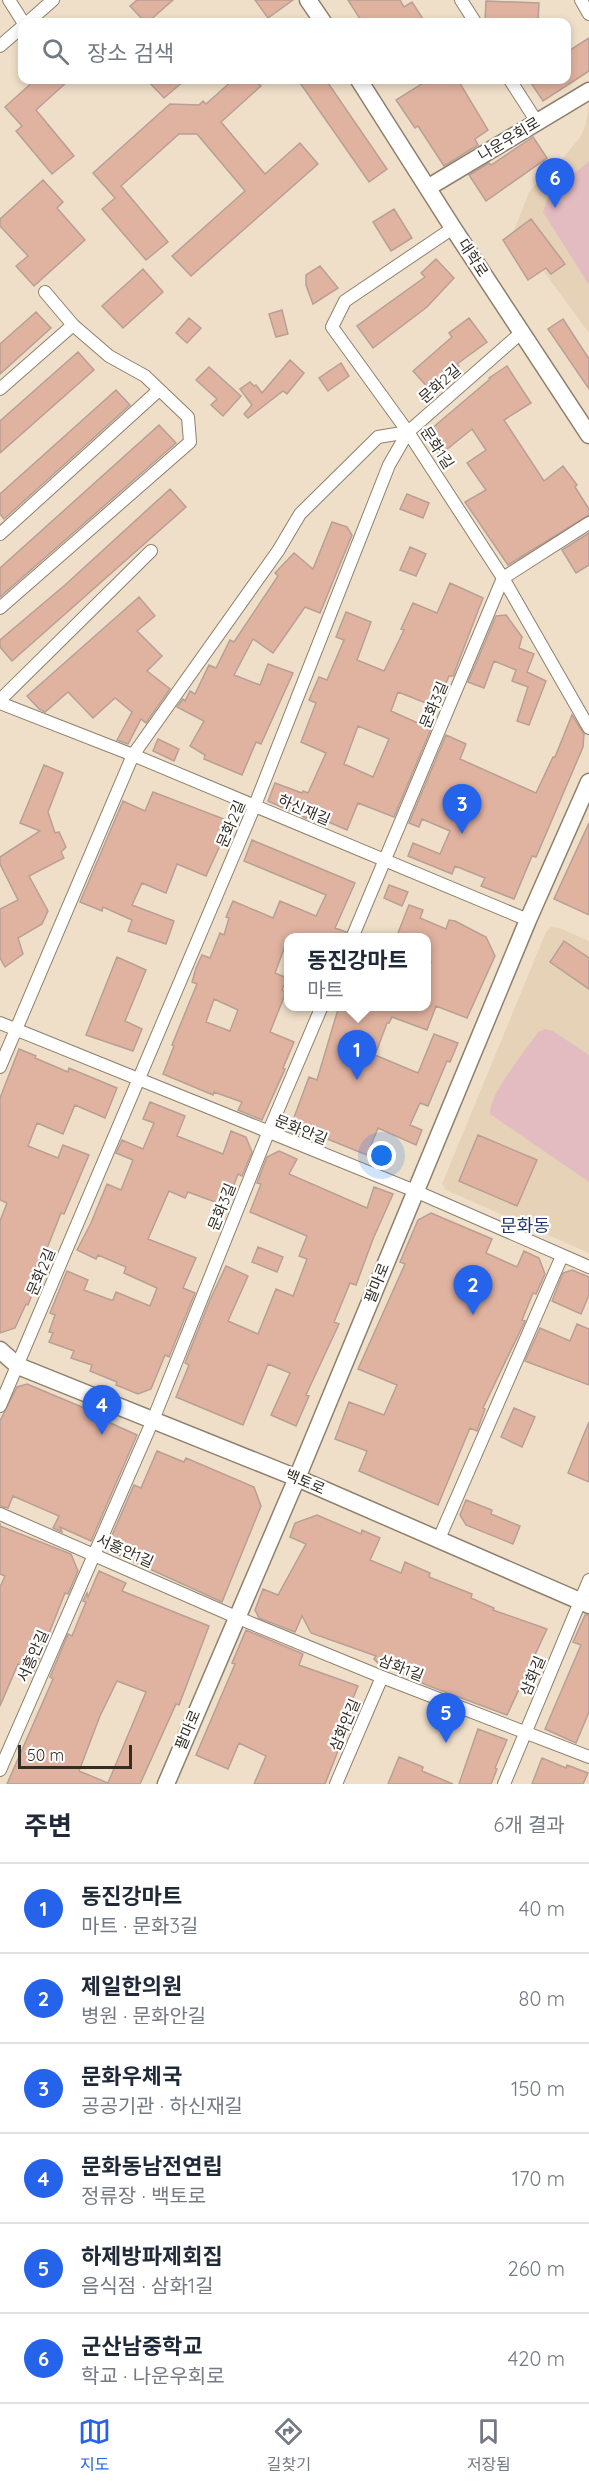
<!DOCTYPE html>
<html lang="ko">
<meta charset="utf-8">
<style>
:root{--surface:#fff;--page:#f2f2f3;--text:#1f2937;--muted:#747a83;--line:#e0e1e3;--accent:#2563eb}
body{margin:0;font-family:Quicksand,"Noto Sans KR",sans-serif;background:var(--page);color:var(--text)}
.scale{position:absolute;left:18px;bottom:15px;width:114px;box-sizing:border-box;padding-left:6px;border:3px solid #332e25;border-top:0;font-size:16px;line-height:21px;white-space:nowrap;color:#332e25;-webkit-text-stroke:4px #fff;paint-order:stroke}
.you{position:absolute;left:382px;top:1156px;width:21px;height:21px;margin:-15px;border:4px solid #fff;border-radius:50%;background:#1a73e8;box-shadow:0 0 0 9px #1a73e833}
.badge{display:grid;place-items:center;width:39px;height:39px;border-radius:50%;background:var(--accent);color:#fff;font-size:20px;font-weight:700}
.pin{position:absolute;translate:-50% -50px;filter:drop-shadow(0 2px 3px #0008)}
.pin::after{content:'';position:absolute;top:32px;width:21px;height:18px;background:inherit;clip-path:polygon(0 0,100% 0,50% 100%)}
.popup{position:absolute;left:284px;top:933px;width:147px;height:78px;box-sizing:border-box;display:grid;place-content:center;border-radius:12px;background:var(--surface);filter:drop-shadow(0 2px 4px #0005);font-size:20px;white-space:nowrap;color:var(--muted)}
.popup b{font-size:22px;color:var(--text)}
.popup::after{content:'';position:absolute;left:50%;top:100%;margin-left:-12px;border:12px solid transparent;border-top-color:var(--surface)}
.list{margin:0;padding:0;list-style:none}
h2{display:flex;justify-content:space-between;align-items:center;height:78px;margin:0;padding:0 24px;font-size:26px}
h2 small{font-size:20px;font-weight:400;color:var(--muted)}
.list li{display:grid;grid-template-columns:39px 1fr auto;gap:18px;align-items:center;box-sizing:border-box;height:90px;padding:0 24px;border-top:2px solid var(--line)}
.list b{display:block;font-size:22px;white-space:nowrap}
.list p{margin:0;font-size:20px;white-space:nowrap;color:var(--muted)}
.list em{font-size:20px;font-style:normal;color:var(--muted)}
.icon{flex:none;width:33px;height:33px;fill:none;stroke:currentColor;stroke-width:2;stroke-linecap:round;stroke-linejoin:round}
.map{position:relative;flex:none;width:589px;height:1784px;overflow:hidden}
.search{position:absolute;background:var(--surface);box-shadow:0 3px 9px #0003;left:18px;right:18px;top:18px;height:66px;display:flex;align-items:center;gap:15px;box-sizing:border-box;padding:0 21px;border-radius:12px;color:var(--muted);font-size:22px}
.sheet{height:618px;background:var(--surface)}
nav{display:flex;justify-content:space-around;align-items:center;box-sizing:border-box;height:84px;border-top:2px solid var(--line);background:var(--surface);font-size:16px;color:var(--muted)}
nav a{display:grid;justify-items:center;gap:3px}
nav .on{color:var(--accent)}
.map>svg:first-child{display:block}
.built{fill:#e6d2b6}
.green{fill:#e3bcc2}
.building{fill:#e0b2a0;stroke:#b99f95;stroke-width:1.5;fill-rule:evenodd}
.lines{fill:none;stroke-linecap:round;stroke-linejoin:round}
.minor-casing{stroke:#8e806c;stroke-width:14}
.tertiary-casing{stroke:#8e806c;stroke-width:19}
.minor{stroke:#fff;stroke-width:12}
.tertiary{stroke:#fff;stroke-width:16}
.labels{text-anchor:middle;stroke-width:4.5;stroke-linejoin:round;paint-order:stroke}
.street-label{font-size:15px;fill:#332e25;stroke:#fff}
.quarter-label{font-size:18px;fill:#1f366d;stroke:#fff}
</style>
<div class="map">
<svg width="589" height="1784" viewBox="0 0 589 1784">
<rect width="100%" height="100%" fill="#efdfc9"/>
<path class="built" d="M 589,103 L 589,333 L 514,231 L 529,192 L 550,168 L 564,157 L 581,136 L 586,124 Z
M 551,927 L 559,928 L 589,941 L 589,1253 L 446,1190 L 442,1184 L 546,932 Z"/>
<path class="green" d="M 589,161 L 589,285 L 543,212 L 548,196 Z
M 545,1029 L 553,1031 L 589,1055 L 589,1182 L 490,1114 C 489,1093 526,1051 538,1032 Z"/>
<path class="building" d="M 137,0 L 173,0 L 148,22 L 145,22 L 130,6 Z
M 255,0 L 293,0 L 268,18 Z
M 348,0 L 400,0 L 404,7 L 412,2 L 425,22 L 362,22 Z
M 486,1 L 539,3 L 538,22 L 485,20 Z
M 589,38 L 589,71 L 543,101 L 529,80 L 567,80 L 567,52 Z
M 35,80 L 69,80 L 36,110 L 74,156 L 52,174 L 16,131 L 22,126 L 5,107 Z
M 147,80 L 185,80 L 164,98 Z
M 233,80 L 255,80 L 261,86 L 221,122 L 265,174 L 300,143 L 318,164 L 191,276 L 172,256 L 245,191 L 197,134 L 179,134 L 121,186 L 168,242 L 146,260 L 102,209 L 115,198 L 93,173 L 170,104 L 199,105 L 203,101 L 206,104 Z
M 298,80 L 326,80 L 387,169 L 369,182 Z
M 428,80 L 458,80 L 488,130 L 475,139 L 478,145 L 444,166 L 418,126 L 415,128 L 396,100 Z
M 533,137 L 547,158 L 486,201 L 469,175 L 489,163 L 491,165 Z
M 43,180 L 63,202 L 57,208 L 85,240 L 34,286 L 16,266 L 28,256 L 0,226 L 0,219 Z
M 394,209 L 412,238 L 391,251 L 373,222 Z
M 531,219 L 565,264 L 551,274 L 546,268 L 528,280 L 503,240 Z
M 436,259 L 454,278 L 427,307 L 373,348 L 357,326 L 425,277 L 421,273 Z
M 320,266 L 338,288 L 313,304 L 306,285 L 306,275 Z
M 143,269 L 163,292 L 123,328 L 102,306 Z
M 282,310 L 288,334 L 276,337 L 269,314 Z
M 36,312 L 51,328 L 0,374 L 0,344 Z
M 189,318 L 201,328 L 187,343 L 176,333 Z
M 469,318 L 487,342 L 457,364 L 459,366 L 431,391 L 413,371 L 452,337 L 449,333 Z
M 563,319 L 589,359 L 589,389 L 548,329 Z
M 78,352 L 94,370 L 0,453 L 0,421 Z
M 290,360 L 304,373 L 287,394 L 283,391 L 248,418 L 244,414 L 252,405 L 240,389 L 250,382 L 254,386 L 256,385 L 262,393 Z
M 341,363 L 349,376 L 328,391 L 319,378 Z
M 507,366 L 531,403 L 504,420 L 544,481 L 563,466 L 577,485 L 575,487 L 589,509 L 589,515 L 508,565 L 465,502 L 486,490 L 467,463 L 486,450 L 472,429 L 440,455 L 424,435 L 490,379 L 489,378 Z
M 209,367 L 241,396 L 223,416 L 211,405 L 217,399 L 196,380 Z
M 116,390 L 130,405 L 4,519 L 0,514 L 0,494 Z
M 159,425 L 176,443 L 0,597 L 0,568 Z
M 170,489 L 186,507 L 12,661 L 0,647 L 0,640 L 65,585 Z
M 407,494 L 429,503 L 423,518 L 400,509 Z
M 332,522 L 347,527 L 352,535 L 320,613 L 305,607 L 273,653 L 253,639 L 234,675 L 260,685 L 268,664 L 293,673 L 261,744 L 256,742 L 242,775 L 204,759 L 205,755 L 190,746 L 204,721 L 177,707 L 183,699 L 185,701 L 190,691 L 195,694 L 209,665 L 216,668 L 230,640 L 234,642 L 278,576 L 275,573 L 294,553 L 313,569 Z
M 589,533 L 589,565 L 576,573 L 562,550 Z
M 410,547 L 426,554 L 416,576 L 400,570 Z
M 450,583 L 483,598 L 453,676 L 449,676 L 436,707 L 398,692 L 391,711 L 431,729 L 394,817 L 358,803 L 347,830 L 319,818 L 317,823 L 268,801 L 275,783 L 302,793 L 303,791 L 308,793 L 326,753 L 301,742 L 316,703 L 309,700 L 319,677 L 327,680 L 344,640 L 336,637 L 346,612 L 371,622 L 357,660 L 384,671 L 404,630 L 401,629 L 413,603 L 437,613 ZM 358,726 L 389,739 L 373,777 L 344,764 Z
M 139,597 L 155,616 L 137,631 L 162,656 L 147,671 L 170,689 L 146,723 L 141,719 L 128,744 L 117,740 L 132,712 L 115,698 L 93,718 L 68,692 L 45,712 L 39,709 L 27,696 Z
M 506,615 L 522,637 L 519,648 L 534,654 L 527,672 L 546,681 L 529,725 L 517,721 L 528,687 L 512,681 L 516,670 L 494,661 L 484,688 L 468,682 L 496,616 Z
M 572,715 L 584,734 L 583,747 L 536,857 L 532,856 L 514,899 L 481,886 L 485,878 L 455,866 L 452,874 L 408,856 L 413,843 L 440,854 L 450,831 L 422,819 L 419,827 L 409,823 L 446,735 L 466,744 L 460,759 L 536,793 L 553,757 L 555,757 Z
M 158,739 L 179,749 L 174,761 L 153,751 Z
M 44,765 L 63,773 L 48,812 L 55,833 L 59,832 L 66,847 L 61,852 L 64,858 L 29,876 L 48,911 L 42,924 L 18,938 L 23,954 L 5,967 L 0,958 L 0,909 L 18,900 L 0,864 L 0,857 L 40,831 L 20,823 Z
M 153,792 L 224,819 L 228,828 L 206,876 L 177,864 L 166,893 L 142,883 L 132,905 L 174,921 L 166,944 L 128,931 L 132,920 L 103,907 L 102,911 L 80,902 L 123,801 L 145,811 Z
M 589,823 L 589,915 L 554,899 Z
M 252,840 L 355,883 L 335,928 L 346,932 L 344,938 L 288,938 L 275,973 L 287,978 L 282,990 L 286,992 L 270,1032 L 294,1042 L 283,1068 L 285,1069 L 262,1120 L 238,1110 L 242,1102 L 214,1092 L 213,1095 L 163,1074 L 174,1046 L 172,1045 L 197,984 L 192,982 L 196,968 L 202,955 L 210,958 L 220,933 L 224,935 L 229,918 L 226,917 L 233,901 L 273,918 L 280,901 L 316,916 L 326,895 L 244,861 ZM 214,999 L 238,1010 L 230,1031 L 206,1022 Z
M 389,885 L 408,892 L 402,906 L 384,898 Z
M 409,905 L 423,910 L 420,918 L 446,929 L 449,920 L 455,921 L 486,937 L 495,956 L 467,1018 L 436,1006 L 427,1030 L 392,1017 L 389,1023 L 387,1023 L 375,1055 L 418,1073 L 434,1034 L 458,1043 L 450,1062 L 447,1061 L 428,1106 L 420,1103 L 410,1125 L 422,1130 L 416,1145 L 378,1128 L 367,1155 L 310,1132 L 308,1138 L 289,1131 L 309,1077 L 317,1080 L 339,1006 L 426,1006 L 426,974 L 431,962 L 426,960 L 426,938 L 396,938 Z
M 564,941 L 589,958 L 589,989 L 550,962 Z
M 117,957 L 146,970 L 125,1021 L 142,1029 L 133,1051 L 86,1035 Z
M 19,1049 L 36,1056 L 35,1058 L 68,1072 L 69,1068 L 117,1088 L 105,1118 L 75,1105 L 63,1134 L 37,1123 L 28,1146 L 58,1158 L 63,1145 L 89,1155 L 64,1214 L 61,1213 L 34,1281 L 37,1282 L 28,1305 L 26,1304 L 15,1328 L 0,1333 L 0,1221 L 7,1203 L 0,1200 L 0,1098 Z
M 150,1102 L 185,1116 L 177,1136 L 223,1154 L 231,1131 L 246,1137 L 252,1152 L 242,1176 L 238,1174 L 226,1206 L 188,1192 L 185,1198 L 169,1191 L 148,1239 L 196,1258 L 183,1288 L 195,1293 L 169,1357 L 165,1355 L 151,1389 L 138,1394 L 116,1385 L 117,1382 L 90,1371 L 92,1365 L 71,1358 L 74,1351 L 49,1342 L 53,1333 L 49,1332 L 55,1315 L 50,1313 L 67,1271 L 88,1280 L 84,1290 L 111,1300 L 113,1300 L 116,1292 L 150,1306 L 157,1288 L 124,1273 L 126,1267 L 98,1255 L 96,1259 L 77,1250 L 91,1223 L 107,1184 L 121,1190 L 133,1160 L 116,1153 L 122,1140 L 143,1149 L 154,1123 L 143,1119 Z
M 478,1135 L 537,1160 L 517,1206 L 459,1181 Z
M 279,1151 L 297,1159 L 289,1174 L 367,1208 L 374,1187 L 393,1194 L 373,1239 L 356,1285 L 350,1283 L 334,1322 L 339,1324 L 306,1395 L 309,1396 L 296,1426 L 271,1415 L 290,1373 L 268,1364 L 243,1425 L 176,1397 L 189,1365 L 185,1363 L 210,1300 L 226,1266 L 248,1276 L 228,1321 L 258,1334 L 276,1289 L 293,1296 L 307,1259 L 299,1256 L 307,1236 L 250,1212 L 261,1184 L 257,1183 L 267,1157 Z
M 431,1213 L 492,1239 L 486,1253 L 517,1267 L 524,1251 L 539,1258 L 545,1274 L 536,1294 L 533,1293 L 522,1320 L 525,1321 L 483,1408 L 485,1409 L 477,1431 L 470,1428 L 438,1505 L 359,1471 L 367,1451 L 335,1439 L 349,1402 L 384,1415 L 397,1385 L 358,1369 L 405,1264 L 400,1262 L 418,1220 Z
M 258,1247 L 283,1257 L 277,1272 L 252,1262 Z
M 572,1270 L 589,1277 L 589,1295 L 581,1314 L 552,1301 L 563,1273 Z
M 577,1324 L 589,1329 L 589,1385 L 525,1361 L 540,1328 L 570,1341 Z
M 27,1384 L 96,1413 L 95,1416 L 137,1435 L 91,1541 L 60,1527 L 62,1532 L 53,1528 L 59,1516 L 13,1496 L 8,1508 L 0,1506 L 0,1421 L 17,1387 Z
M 514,1408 L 535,1417 L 522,1447 L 501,1437 Z
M 589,1422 L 589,1482 L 568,1473 Z
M 157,1451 L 184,1462 L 186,1458 L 254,1487 L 261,1506 L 222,1602 L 106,1549 L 134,1485 L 141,1488 Z
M 466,1500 L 492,1510 L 491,1514 L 520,1526 L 513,1544 L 466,1525 L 460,1515 Z
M 317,1515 L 361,1534 L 362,1530 L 380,1538 L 370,1560 L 401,1573 L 405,1562 L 430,1573 L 429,1577 L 472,1594 L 471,1598 L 494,1608 L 493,1610 L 547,1629 L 507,1715 L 429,1686 L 389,1668 L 378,1663 L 374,1659 L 376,1656 L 311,1633 L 302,1616 L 295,1632 L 259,1618 L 255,1610 L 263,1589 L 278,1595 L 306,1544 L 290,1537 L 295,1523 Z
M 0,1523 L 0,1526 L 71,1554 L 78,1571 L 68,1594 L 65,1593 L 34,1671 L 18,1664 L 0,1706 L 0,1587 L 5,1576 L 0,1574 Z
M 99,1571 L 126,1583 L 122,1591 L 209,1626 L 179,1705 L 176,1704 L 140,1784 L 7,1784 L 53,1679 L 50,1677 L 68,1634 L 72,1636 L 86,1602 L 83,1601 L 87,1593 L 88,1597 ZM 117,1681 L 146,1692 L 108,1783 L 79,1771 L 100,1716 Z
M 585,1615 L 589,1615 L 589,1712 L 576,1743 L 545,1729 L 581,1645 L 573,1642 Z
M 246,1630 L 303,1654 L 299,1665 L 358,1686 L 349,1708 L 354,1710 L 325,1784 L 254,1784 L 266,1756 L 239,1743 L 228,1769 L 196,1755 L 235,1664 L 232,1663 Z
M 478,1729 L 507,1740 L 495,1768 L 497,1769 L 491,1784 L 459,1784 Z
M 399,1757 L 423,1767 L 422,1771 L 453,1784 L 388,1784 Z
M 542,1758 L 566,1768 L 567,1765 L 588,1773 L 583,1784 L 532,1784 Z"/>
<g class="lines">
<defs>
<path id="minor" d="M 9,0 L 23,22
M 461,0 L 475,22
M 581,0 L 589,14
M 28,22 L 53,0
M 0,46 L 22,27
M 510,80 L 537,122
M 453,228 L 345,301 L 332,327 L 408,432 L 503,578 L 589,728
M 0,389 L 73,325
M 0,534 L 159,390
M 0,608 L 190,442 L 188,417 L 145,376 L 109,356 L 73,325 L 45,292
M 0,700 L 151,551
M 0,703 L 133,755 L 528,920
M 352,938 L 503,578 L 589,523
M 0,1023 L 415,1191 L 589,1267
M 0,1067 L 133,755 L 278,551 L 300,514 L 378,437 L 408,432
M 0,1406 L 255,805 L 389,465 L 408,432 L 522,332
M 0,1514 L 236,1617 L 382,1677 L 589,1757
M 438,1541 L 562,1256
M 0,1770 L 153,1420 L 268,1133 L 322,1006
M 336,1784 L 382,1677
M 504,1784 L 589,1580"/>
<path id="tertiary" d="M 308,0 L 323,22
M 359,80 L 453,228 L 589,435
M 429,187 L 589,91
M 0,1350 L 18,1366 L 297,1478 L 589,1605
M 166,1784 L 297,1478 L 528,920 L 589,782"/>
</defs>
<use href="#minor" class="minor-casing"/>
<use href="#tertiary" class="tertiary-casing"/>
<use href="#minor" class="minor"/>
<use href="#tertiary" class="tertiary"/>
</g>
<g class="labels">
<g class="street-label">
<text transform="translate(509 139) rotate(-31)" y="5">나운우회로</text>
<text transform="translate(473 258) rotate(57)" y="5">대학로</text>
<text transform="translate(440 384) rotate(-41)" y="5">문화2길</text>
<text transform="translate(437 448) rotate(57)" y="5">문화1길</text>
<text transform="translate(434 705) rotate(-67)" y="5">문화3길</text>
<text transform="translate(304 810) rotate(23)" y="5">하신재길</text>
<text transform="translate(231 824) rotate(-67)" y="5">문화2길</text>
<text transform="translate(301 1130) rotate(22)" y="5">문화안길</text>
<text transform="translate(222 1207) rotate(-68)" y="5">문화3길</text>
<text transform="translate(41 1272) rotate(-67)" y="5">문화2길</text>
<text transform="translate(377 1283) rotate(-68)" y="5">팔마로</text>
<text transform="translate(305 1482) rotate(23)" y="5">백토로</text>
<text transform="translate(125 1551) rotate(24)" y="5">서흥안1길</text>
<text transform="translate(33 1656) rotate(-66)" y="5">서흥안길</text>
<text transform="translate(401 1668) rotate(21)" y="5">삼화1길</text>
<text transform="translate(533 1676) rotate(-67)" y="5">삼화길</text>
<text transform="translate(345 1725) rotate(-67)" y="5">삼화안길</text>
<text transform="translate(188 1730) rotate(-67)" y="5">팔마로</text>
</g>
<g class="quarter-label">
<text x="525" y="1232">문화동</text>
</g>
</g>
</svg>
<div class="scale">50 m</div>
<div class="you"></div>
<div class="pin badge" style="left:357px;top:1080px">1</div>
<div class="popup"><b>동진강마트</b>마트</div>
<div class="pin badge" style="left:473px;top:1315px">2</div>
<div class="pin badge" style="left:462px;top:834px">3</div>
<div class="pin badge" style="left:102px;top:1435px">4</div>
<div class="pin badge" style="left:446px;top:1743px">5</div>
<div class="pin badge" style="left:555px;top:208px">6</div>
<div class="search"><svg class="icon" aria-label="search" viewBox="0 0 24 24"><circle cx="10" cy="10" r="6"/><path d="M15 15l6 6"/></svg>장소 검색</div>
</div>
<section class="sheet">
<h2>주변<small>6개 결과</small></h2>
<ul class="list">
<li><span class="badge">1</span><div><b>동진강마트</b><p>마트 · 문화3길</p></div><em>40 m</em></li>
<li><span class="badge">2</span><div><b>제일한의원</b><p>병원 · 문화안길</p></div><em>80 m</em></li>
<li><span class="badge">3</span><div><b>문화우체국</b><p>공공기관 · 하신재길</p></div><em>150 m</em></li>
<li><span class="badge">4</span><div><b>문화동남전연립</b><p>정류장 · 백토로</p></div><em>170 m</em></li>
<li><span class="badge">5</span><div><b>하제방파제회집</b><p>음식점 · 삼화1길</p></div><em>260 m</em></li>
<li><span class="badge">6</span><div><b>군산남중학교</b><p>학교 · 나운우회로</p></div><em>420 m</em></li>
</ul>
</section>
<nav>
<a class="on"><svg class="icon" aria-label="map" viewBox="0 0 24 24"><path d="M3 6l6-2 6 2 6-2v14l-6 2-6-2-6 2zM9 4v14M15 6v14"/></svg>지도</a>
<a><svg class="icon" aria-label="directions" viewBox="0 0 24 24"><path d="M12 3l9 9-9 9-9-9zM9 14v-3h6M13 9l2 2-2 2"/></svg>길찾기</a>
<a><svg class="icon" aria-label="saved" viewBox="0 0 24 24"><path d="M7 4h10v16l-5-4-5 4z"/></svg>저장됨</a>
</nav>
